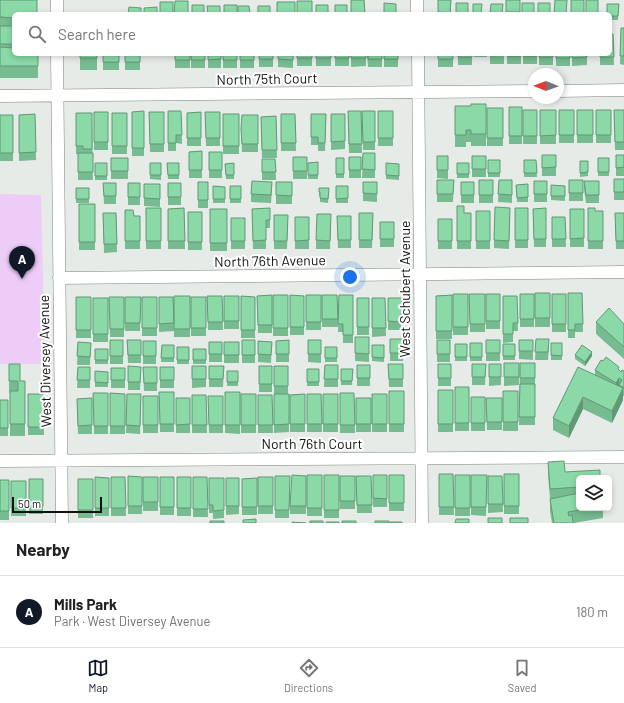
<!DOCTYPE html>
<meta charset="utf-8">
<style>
:root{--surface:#fff;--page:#f2f2f2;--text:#202124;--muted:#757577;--line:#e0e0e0;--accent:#111827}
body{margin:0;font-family:Barlow,sans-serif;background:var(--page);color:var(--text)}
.controls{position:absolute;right:12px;bottom:12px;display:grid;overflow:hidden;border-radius:6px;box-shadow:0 2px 6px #0003}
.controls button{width:36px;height:36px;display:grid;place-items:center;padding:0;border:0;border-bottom:1px solid var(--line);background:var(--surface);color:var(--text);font:20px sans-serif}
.compass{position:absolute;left:528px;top:68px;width:36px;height:36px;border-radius:50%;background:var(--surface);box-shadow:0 2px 6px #0003;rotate:271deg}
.scale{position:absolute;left:12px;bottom:10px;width:90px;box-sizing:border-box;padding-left:4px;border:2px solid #101111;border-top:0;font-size:11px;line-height:14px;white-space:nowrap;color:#101111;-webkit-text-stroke:3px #fff;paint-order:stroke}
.you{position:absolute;left:350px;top:277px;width:14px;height:14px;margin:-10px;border:3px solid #fff;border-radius:50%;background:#1a73e8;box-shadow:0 0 0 6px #1a73e833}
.badge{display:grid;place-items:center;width:26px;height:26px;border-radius:50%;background:var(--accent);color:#fff;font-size:13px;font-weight:700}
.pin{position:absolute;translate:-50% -33px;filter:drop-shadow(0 1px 2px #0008)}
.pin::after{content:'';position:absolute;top:21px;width:14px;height:12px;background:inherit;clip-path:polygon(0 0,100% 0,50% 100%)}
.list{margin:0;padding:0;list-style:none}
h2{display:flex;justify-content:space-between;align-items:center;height:52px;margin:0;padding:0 16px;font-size:17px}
h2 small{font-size:13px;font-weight:400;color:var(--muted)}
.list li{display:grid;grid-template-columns:26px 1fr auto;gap:12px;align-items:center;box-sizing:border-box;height:72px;padding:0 16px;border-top:1px solid var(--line)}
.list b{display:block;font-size:15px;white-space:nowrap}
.list p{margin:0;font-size:13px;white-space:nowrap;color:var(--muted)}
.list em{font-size:13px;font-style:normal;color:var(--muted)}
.icon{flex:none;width:22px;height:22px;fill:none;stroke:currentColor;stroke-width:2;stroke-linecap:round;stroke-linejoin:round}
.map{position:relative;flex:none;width:624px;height:523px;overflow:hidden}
.search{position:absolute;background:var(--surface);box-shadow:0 2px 6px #0003;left:12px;right:12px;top:12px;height:44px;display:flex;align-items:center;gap:10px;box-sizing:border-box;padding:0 14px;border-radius:6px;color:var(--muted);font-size:15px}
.sheet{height:124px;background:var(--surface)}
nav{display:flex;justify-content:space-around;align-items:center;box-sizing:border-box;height:56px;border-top:1px solid var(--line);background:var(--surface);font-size:11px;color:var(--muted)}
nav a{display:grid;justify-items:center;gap:2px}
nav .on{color:var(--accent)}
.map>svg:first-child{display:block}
.green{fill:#edcdf8}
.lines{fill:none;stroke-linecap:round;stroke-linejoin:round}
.street-casing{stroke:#818482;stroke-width:13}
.street{stroke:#fff;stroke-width:12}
.wall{fill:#77bb90}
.shaded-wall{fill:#619875}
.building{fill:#8ad9a7;stroke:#619875}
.labels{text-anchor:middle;stroke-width:4;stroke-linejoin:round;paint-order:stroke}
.street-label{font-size:14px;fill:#101111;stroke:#fff}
</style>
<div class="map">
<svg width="624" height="523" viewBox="0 0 624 523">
<rect width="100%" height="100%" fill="#e7ebe8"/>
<path class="green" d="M 0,194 L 41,195 L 45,364 L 0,364 Z"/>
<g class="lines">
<defs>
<path id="street" d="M 57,0 L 57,14
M 417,0 L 417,14
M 57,54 L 62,523
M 418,54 L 420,274 L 422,523
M 558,91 L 624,90
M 0,96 L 534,91
M 59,278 L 624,272
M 0,461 L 624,457"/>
</defs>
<use href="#street" class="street-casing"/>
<use href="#street" class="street"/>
</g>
<path class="wall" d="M 0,0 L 14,14 L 14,54 L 38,54 L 38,78 L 0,78 Z
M 351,0 L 364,0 L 365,14 L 351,14 Z
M 438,0 L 451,0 L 451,14 L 438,14 Z
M 506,0 L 520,0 L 520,14 L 506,14 Z
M 619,4 L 618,20 L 610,20 L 610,14 Z
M 621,28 L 624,28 L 624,65 L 620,64 Z
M 613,34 L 614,65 L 600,65 L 600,54 Z
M 80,54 L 97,54 L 97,70 L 80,70 Z
M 103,54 L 119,54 L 119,70 L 103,70 Z
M 125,54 L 140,54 L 140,70 L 125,70 Z
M 175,54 L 190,54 L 190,68 L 175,68 Z
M 191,54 L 205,54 L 205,68 L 191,68 Z
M 208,54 L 221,54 L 221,68 L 208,68 Z
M 223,54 L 237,54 L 237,68 L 223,68 Z
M 240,54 L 254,54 L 254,68 L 240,68 Z
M 259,54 L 273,54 L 273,67 L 259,67 Z
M 278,54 L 293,54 L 293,68 L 278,67 Z
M 297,54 L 312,54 L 312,66 L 297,66 Z
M 316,54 L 331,54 L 331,66 L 316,66 Z
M 335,54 L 349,54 L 349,66 L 335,66 Z
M 351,54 L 366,54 L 366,66 L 351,67 Z
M 367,54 L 382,54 L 382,67 L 368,67 Z
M 384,54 L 398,54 L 398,67 L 384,67 Z
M 438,54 L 453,54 L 453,67 L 438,67 Z
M 458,54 L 472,54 L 472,65 L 458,65 Z
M 474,54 L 487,54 L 487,57 L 474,57 Z
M 490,54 L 504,54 L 504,64 L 490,64 Z
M 507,54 L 521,54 L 521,64 L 507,64 Z
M 523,54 L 537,54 L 537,64 L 523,64 Z
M 539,54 L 553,54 L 553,65 L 539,65 Z
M 556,54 L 570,54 L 570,66 L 556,66 Z
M 572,54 L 587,54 L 587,65 L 572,66 Z
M 486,104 L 486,146 L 471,146 L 471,142 L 466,142 L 466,147 L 455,147 L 455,106 L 471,106 Z
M 509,107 L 522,107 L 522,144 L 509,144 Z
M 487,108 L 503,108 L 503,146 L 487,146 Z
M 523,110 L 537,110 L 537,144 L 523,144 Z
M 540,110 L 556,110 L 556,144 L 540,144 Z
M 559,110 L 574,110 L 574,143 L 559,143 Z
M 577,110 L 593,110 L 593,143 L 577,143 Z
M 596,110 L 611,110 L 611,143 L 596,143 Z
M 614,110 L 624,110 L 624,150 L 615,150 Z
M 144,111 L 144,156 L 132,156 L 132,112 Z
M 168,111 L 181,111 L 182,144 L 176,143 L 176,151 L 168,151 Z
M 348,111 L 361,111 L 362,153 L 349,153 Z
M 362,111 L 375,111 L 375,150 L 363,150 Z
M 378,111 L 393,111 L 393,146 L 378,146 Z
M 94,112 L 108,112 L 108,150 L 94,150 Z
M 149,112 L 164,112 L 164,152 L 150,152 Z
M 201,112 L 201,146 L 187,146 L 187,113 Z
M 205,112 L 220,112 L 220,146 L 206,146 Z
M 76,113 L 92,113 L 93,180 L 78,180 L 78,154 L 76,154 Z
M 112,113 L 127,113 L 127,154 L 112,154 Z
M 35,114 L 36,160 L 19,161 L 19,115 Z
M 223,114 L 239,114 L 239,154 L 223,154 Z
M 281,114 L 295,114 L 296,151 L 281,151 Z
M 311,114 L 326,114 L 325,151 L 318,151 L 318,145 L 311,145 Z
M 331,114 L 345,114 L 345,149 L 331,150 Z
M 0,115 L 13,115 L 13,161 L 0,161 Z
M 258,115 L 258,152 L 242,152 L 241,129 Z
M 276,116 L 277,158 L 262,158 L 261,117 Z
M 202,151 L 202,178 L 189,178 L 189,152 Z
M 209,152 L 222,152 L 222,178 L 209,178 Z
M 363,153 L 375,153 L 375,178 L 362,178 Z
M 542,155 L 556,155 L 556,176 L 542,176 Z
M 616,155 L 624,155 L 624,176 L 616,176 Z
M 437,156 L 448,156 L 448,179 L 437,178 Z
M 472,156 L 486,156 L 486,177 L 472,177 Z
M 293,157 L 307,157 L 307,179 L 293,179 Z
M 349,157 L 361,157 L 361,178 L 349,178 Z
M 111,158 L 128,158 L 128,179 L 111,179 Z
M 336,158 L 344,158 L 344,178 L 336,178 Z
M 598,158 L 609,158 L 609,176 L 598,176 Z
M 262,159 L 275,159 L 276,180 L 262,180 Z
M 488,160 L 500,160 L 500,177 L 488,177 Z
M 524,160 L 536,160 L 537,177 L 524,177 Z
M 580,161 L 588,161 L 588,176 L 580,177 Z
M 318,162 L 318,179 L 308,179 L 308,163 Z
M 95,163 L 107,163 L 107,180 L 95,180 Z
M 150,163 L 161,163 L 161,180 L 150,179 Z
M 167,163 L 179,163 L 179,179 L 168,179 Z
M 234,163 L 234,179 L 226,179 L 225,164 Z
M 386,163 L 399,164 L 399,180 L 386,179 Z
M 457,163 L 469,163 L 469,178 L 457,178 Z
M 614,179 L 624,179 L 624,200 L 614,200 Z
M 437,180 L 454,180 L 453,202 L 437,202 Z
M 479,180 L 493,180 L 493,203 L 479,203 Z
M 499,180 L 512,180 L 512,203 L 498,202 Z
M 569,180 L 583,180 L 583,201 L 569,201 Z
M 534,181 L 547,181 L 547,202 L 534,202 Z
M 584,181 L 599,181 L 599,203 L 586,203 L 584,189 Z
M 198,182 L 208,182 L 208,208 L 198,208 Z
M 276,182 L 292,182 L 292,204 L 276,204 Z
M 363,182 L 377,182 L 377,202 L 363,201 Z
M 461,182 L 474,182 L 474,203 L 461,203 Z
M 103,183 L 116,183 L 116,204 L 104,204 Z
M 128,183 L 140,183 L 140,205 L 128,205 Z
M 168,183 L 181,183 L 181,205 L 168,205 Z
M 144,184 L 160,184 L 160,207 L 144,206 Z
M 528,184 L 528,202 L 517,202 L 516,185 Z
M 551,185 L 565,186 L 565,201 L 551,200 Z
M 213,186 L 225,187 L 225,203 L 213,203 Z
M 230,186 L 241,186 L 241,203 L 230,203 Z
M 336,186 L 348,186 L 348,203 L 336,203 Z
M 76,188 L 89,188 L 89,203 L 76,203 Z
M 319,188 L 329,192 L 328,203 L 320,202 L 320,196 L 319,196 Z
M 272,190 L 271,203 L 251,202 L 251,194 Z
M 79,204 L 95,204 L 95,250 L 79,250 Z
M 457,206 L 464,213 L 471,213 L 471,249 L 457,249 Z
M 146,208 L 161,208 L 161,249 L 146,249 Z
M 184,208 L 185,249 L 168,249 L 168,209 Z
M 270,208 L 270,228 L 266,228 L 266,249 L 253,249 L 252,209 Z
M 510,208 L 509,249 L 494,248 L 494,240 Z
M 515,208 L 528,208 L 528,248 L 515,248 Z
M 546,208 L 546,247 L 534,247 L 533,209 Z
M 588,208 L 595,211 L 603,211 L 603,249 L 588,249 Z
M 210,209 L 227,209 L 227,251 L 210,251 Z
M 570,209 L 584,209 L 584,247 L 570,247 Z
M 125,210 L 134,216 L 140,216 L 140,249 L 125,249 Z
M 476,211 L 490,211 L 490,249 L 476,249 Z
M 188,212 L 202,212 L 202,250 L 188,250 Z
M 103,213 L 116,213 L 117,252 L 104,253 Z
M 359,213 L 373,213 L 372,248 L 359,248 Z
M 615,213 L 624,213 L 624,249 L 616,249 Z
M 274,215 L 288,215 L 287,249 L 274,249 Z
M 337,216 L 351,216 L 351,248 L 338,248 Z
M 295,217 L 309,217 L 309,249 L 295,249 Z
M 552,217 L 565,217 L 566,247 L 552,247 Z
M 231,218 L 245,218 L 245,249 L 231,249 Z
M 438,219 L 452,219 L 452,249 L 438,249 Z
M 331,222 L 330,249 L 316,249 L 316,240 Z
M 380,222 L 394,222 L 394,247 L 380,247 Z
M 535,293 L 550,293 L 550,327 L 535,327 Z
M 568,293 L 582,293 L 583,332 L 575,332 L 575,338 L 568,338 Z
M 453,294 L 468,294 L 468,335 L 453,335 Z
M 469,294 L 485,294 L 485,332 L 470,332 Z
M 486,294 L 500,294 L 500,329 L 486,329 Z
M 520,294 L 534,294 L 534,327 L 520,327 Z
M 552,294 L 566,294 L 566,332 L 552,332 Z
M 272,295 L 272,333 L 258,333 L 257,296 Z
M 273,295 L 288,295 L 288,336 L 273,336 Z
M 290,295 L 304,296 L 304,335 L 290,335 Z
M 306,295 L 321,295 L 321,330 L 306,330 Z
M 322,295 L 337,295 L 338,327 L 322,327 Z
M 339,295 L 353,295 L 353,343 L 343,343 L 343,332 L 338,332 Z
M 452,295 L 452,339 L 436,339 L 436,296 Z
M 174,296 L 190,296 L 190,337 L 174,337 Z
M 207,296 L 222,296 L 223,330 L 208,330 Z
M 224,296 L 239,296 L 239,329 L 224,329 Z
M 241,296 L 255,297 L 255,338 L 241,338 Z
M 503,296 L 517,296 L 518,331 L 513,331 L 513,342 L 503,343 Z
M 76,297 L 91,297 L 91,338 L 76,338 Z
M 109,297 L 124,297 L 124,337 L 110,337 Z
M 125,297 L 141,297 L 140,331 L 125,331 Z
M 142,297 L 157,297 L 157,336 L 142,336 Z
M 159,297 L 173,297 L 174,331 L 159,332 Z
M 191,297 L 206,297 L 206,336 L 191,336 Z
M 93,298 L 108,298 L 108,342 L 93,342 Z
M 357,298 L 369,298 L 369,335 L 357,335 Z
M 372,298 L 385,298 L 386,336 L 372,337 Z
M 388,298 L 402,298 L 401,330 L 388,330 Z
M 596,322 L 624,324 L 624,359 L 596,334 Z
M 355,337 L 369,337 L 369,362 L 355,361 Z
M 390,339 L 403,339 L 403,361 L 390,361 Z
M 536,339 L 549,347 L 548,360 L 535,360 Z
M 110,340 L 123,340 L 123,364 L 110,364 Z
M 127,340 L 141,340 L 141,363 L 128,363 Z
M 242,340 L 255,340 L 255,363 L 242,363 Z
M 289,340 L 289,362 L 276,362 L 276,341 Z
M 308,340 L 321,340 L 321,363 L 308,362 Z
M 437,340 L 450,340 L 450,362 L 437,362 Z
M 486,340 L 500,340 L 500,361 L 486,361 Z
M 519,340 L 533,340 L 533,360 L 519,359 Z
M 143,341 L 156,341 L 156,364 L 143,364 Z
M 258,341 L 272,342 L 271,363 L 258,362 Z
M 78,342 L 91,343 L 90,365 L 77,365 Z
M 209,342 L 222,342 L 222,362 L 209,362 Z
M 224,342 L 239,342 L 239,363 L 224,363 Z
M 470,343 L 482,343 L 482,361 L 470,361 Z
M 551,343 L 562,343 L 562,360 L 551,360 Z
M 455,344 L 467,344 L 467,361 L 455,361 Z
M 503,344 L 515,344 L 515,360 L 503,360 Z
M 162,345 L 174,345 L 174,362 L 161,362 Z
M 372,345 L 384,345 L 384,362 L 372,361 Z
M 177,347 L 189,347 L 189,364 L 177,364 Z
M 325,347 L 337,347 L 337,362 L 325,362 Z
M 95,349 L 108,349 L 108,364 L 95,364 Z
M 193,349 L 206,349 L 206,364 L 193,364 Z
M 575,355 L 592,356 L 585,366 L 575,359 Z
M 504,363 L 519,363 L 519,385 L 504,386 Z
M 520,363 L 535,363 L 535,425 L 519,425 Z
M 9,364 L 20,381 L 25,381 L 25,436 L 10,436 L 10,393 L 9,393 Z
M 388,364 L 403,364 L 403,387 L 389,387 Z
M 438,364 L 451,364 L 451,386 L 438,386 Z
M 472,364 L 486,364 L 485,385 L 472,385 Z
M 489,364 L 501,364 L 501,385 L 489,386 Z
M 325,365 L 338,365 L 338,387 L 324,387 Z
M 357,365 L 370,365 L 370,386 L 357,386 Z
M 192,366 L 206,366 L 206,387 L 192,388 Z
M 209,366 L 224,366 L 223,387 L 209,387 Z
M 259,366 L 272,366 L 272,392 L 259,392 Z
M 274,366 L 288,366 L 288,394 L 289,394 L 289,432 L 274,433 Z
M 78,367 L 90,367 L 90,388 L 77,388 Z
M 143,367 L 157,367 L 157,391 L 144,391 Z
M 160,367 L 174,367 L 174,388 L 160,388 Z
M 111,368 L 125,368 L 125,388 L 111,388 Z
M 307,369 L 319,369 L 319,386 L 307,386 Z
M 341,369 L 353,369 L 352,385 L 341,385 Z
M 595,370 L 619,370 L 621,372 L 624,371 L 624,396 L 623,396 L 623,400 L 612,423 L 583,409 L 569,438 L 553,430 L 553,418 L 595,375 Z
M 95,371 L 108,372 L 108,387 L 95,387 Z
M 227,371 L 238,371 L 238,386 L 227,386 Z
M 141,375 L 140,390 L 128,390 L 128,382 Z
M 455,387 L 469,387 L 469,431 L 455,431 Z
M 438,390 L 453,390 L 453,432 L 438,432 Z
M 389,391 L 404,391 L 404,432 L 389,432 Z
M 503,391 L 518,391 L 518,431 L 503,431 Z
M 159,392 L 174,392 L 174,432 L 160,432 Z
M 225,392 L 240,392 L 240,434 L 225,433 Z
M 93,393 L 108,393 L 108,434 L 94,434 Z
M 110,393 L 125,394 L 125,434 L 110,434 Z
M 340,393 L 354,393 L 355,433 L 340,433 Z
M 28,394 L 43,394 L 44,435 L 28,435 Z
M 127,394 L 141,394 L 140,434 L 126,433 Z
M 241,394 L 256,394 L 256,433 L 241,433 Z
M 305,394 L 305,432 L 290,432 L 290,395 Z
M 307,394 L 321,394 L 322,432 L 307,432 Z
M 323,394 L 338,394 L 338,432 L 323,432 Z
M 372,394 L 387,394 L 387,432 L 372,432 Z
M 192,395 L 206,395 L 207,433 L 192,433 Z
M 258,395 L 272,395 L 273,433 L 258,433 Z
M 143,396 L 158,396 L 158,433 L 143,433 Z
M 208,396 L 223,396 L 223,433 L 209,433 Z
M 471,397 L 485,397 L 485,431 L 471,431 Z
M 92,398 L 92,434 L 78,434 L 77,399 Z
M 176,398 L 190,398 L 190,433 L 176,433 Z
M 356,398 L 371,398 L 371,432 L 356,432 Z
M 486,398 L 502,398 L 502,430 L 487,430 Z
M 0,400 L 8,400 L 8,436 L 0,436 Z
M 548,462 L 565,472 L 579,478 L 579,508 L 603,508 L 603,518 L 574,523 L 552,523 L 550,511 L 550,499 L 548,474 Z
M 439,474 L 453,474 L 454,515 L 439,515 Z
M 504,474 L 519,474 L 519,514 L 504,514 Z
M 307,475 L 322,475 L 322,516 L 307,516 Z
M 324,475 L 339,475 L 339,518 L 324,518 Z
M 373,475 L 387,475 L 387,507 L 373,507 Z
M 389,475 L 404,475 L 404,511 L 389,511 Z
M 455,475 L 470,475 L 470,516 L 455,516 Z
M 471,475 L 487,475 L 486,516 L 471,515 Z
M 128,476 L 142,477 L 142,514 L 128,514 Z
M 275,476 L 290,476 L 289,518 L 275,518 Z
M 306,476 L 306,514 L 290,514 L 290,506 Z
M 340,476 L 355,476 L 355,509 L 340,509 Z
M 356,476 L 371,476 L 372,513 L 357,513 Z
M 488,476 L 502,476 L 503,512 L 488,513 Z
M 95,477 L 109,478 L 109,516 L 95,516 Z
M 111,477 L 125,477 L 126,516 L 111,516 Z
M 143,477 L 158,477 L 158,511 L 143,511 Z
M 160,477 L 174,477 L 174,515 L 160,515 Z
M 177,477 L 191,477 L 191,516 L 177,516 Z
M 193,477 L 207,477 L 208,517 L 193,517 Z
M 258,477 L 273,477 L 273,514 L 258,514 Z
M 209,478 L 224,478 L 224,518 L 213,519 L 213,513 L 209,513 Z
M 226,478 L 239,478 L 239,514 L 226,515 Z
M 257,478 L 257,515 L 242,515 L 242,479 Z
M 29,479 L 43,479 L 43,514 L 29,514 Z
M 78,479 L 93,479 L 93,518 L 78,518 Z
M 0,480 L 9,480 L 9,520 L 0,520 Z
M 11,481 L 26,481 L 26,516 L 11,516 Z"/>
<path class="shaded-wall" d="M 592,352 L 592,356 L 585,366 L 585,362 Z
M 619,378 L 619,386 L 616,391 L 616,383 Z
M 623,388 L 623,400 L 612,423 L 612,411 Z
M 583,397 L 583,409 L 569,438 L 569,426 Z"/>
<path class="building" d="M 0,0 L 37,0 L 37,14 L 14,14 L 14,18 L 0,17 Z
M 351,0 L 364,0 L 365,13 L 351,13 Z
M 438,0 L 451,0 L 450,13 L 438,12 Z
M 506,0 L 520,0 L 520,12 L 506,12 Z
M 555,0 L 567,0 L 566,14 L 554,14 Z
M 571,0 L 584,0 L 584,14 L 571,14 Z
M 586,0 L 598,0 L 598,14 L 586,14 Z
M 175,1 L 188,1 L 188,14 L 174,14 Z
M 297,1 L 312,1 L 312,14 L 297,14 Z
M 160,2 L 173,2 L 173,14 L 160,14 Z
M 277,2 L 295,2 L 295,14 L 277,14 Z
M 384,3 L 396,4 L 396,14 L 384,14 Z
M 456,3 L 468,3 L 468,14 L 456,14 Z
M 522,3 L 534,3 L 534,14 L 522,14 Z
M 538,3 L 550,3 L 550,14 L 538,14 Z
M 473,4 L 482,4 L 481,14 L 473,14 Z
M 491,4 L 503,4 L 502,14 L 490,14 Z
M 607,4 L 619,4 L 618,16 L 610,16 L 610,14 L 607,14 Z
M 192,5 L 204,5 L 204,14 L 192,14 Z
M 224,5 L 237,5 L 237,14 L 224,14 Z
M 316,5 L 328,5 L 328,14 L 316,14 Z
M 335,5 L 347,5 L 347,14 L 335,14 Z
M 207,6 L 220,6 L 220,14 L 208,14 Z
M 238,6 L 249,6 L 250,14 L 238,14 Z
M 258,6 L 270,6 L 270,14 L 258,14 Z
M 129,7 L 141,8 L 141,14 L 128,14 Z
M 157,7 L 157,14 L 144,14 L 144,8 Z
M 0,26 L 14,26 L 14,44 L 0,44 Z
M 621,28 L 624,28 L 624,56 L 620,56 Z
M 610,34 L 613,34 L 614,57 L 600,57 L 600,54 L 610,54 Z
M 0,47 L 14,48 L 14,54 L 38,54 L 38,66 L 0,66 Z
M 80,54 L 97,54 L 97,58 L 80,58 Z
M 103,54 L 119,54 L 119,62 L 103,62 Z
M 125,54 L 140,54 L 140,62 L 125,62 Z
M 175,54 L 190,54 L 190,60 L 175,60 Z
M 191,54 L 205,54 L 205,60 L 191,60 Z
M 208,54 L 221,54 L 221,59 L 208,60 Z
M 223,54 L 237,54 L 237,60 L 223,60 Z
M 240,54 L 254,54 L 254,60 L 240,60 Z
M 259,54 L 273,54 L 273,59 L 259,59 Z
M 278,54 L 293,54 L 293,60 L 278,59 Z
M 297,54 L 312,54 L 312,58 L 297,58 Z
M 316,54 L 331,54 L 331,58 L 316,58 Z
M 335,54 L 349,54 L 349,58 L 335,58 Z
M 351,54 L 366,54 L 366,58 L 351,58 Z
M 368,54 L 382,54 L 382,59 L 368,59 Z
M 384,54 L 398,54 L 398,59 L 384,59 Z
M 438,54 L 453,54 L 453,59 L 438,59 Z
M 458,54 L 472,54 L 472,57 L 458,57 Z
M 490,54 L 504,54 L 504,55 L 490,56 Z
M 507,54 L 521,54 L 521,56 L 507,56 Z
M 523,54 L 537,54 L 537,56 L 523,56 Z
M 539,54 L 553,54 L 553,57 L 539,57 Z
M 556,54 L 570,54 L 570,58 L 556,58 Z
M 572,54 L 587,54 L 587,57 L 572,58 Z
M 471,104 L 486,104 L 486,134 L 471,134 L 471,130 L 466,130 L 466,135 L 455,135 L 455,106 L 471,106 Z
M 509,107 L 522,107 L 522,136 L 509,136 Z
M 487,108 L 503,108 L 503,138 L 487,138 Z
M 523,110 L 537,110 L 537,136 L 523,136 Z
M 540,110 L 556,110 L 556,135 L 540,136 Z
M 559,110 L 574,110 L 574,135 L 559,135 Z
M 577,110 L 593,110 L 593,135 L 577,135 Z
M 596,110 L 611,110 L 611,135 L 596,135 Z
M 614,110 L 624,110 L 624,142 L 615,142 Z
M 144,111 L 144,148 L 132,148 L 132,112 Z
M 168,111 L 181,111 L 182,135 L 176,135 L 176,143 L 168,143 Z
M 348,111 L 361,111 L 362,144 L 349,144 Z
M 362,111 L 375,111 L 375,142 L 363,142 Z
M 378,111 L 393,111 L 393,138 L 378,138 Z
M 94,112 L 108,112 L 108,142 L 94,142 Z
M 149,112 L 164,112 L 164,144 L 150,144 Z
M 201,112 L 201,138 L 187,138 L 187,113 Z
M 205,112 L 220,112 L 220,138 L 206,138 Z
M 76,113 L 92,113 L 92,149 L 83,149 L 83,146 L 76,146 Z
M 112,113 L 127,113 L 127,146 L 112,146 Z
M 35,114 L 36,152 L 19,153 L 19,115 Z
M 223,114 L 239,114 L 239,146 L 223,146 Z
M 281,114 L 295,114 L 296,143 L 281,143 Z
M 311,114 L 326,114 L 325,143 L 318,143 L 318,137 L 311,137 Z
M 331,114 L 345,114 L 345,141 L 331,142 Z
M 0,115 L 13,115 L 13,153 L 0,153 Z
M 242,115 L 258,115 L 258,144 L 242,144 L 241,129 Z
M 276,116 L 277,150 L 262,150 L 261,117 Z
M 202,151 L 202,170 L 189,170 L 189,152 Z
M 209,152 L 222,152 L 222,170 L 209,170 Z
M 78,153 L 93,153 L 93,172 L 78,172 Z
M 363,153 L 375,153 L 375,170 L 362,169 Z
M 542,155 L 556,155 L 556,167 L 542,168 Z
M 616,155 L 624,155 L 624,167 L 616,168 Z
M 437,156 L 448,156 L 448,170 L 437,170 Z
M 472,156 L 486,156 L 486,169 L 472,169 Z
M 293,157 L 307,157 L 307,171 L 293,171 Z
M 349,157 L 361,157 L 361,170 L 349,170 Z
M 111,158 L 128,158 L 128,171 L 111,171 Z
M 336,158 L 344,158 L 344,174 L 336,174 Z
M 598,158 L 609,158 L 609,172 L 598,172 Z
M 262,159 L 275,159 L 276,172 L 262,172 Z
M 488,160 L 500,160 L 500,173 L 488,173 Z
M 524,160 L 536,160 L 537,173 L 524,173 Z
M 580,161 L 588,161 L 588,172 L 580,173 Z
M 318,162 L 318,175 L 308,175 L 308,163 Z
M 95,163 L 107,163 L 107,176 L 95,176 Z
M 150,163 L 161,163 L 161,175 L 150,175 Z
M 167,163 L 179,163 L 179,175 L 168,175 Z
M 234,163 L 234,175 L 226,175 L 225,164 Z
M 386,163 L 399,164 L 399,176 L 386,175 Z
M 457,163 L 469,163 L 469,174 L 457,174 Z
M 614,179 L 624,179 L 624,192 L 614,192 Z
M 437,180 L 454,180 L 453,194 L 437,194 Z
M 479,180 L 493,180 L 493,195 L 479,195 Z
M 499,180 L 512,180 L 512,195 L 498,194 Z
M 569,180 L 583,180 L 583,193 L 569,193 Z
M 252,181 L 272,182 L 271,195 L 251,194 Z
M 534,181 L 547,181 L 547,194 L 534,194 Z
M 584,181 L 599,181 L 599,195 L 586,195 Z
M 198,182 L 208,182 L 208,200 L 198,200 Z
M 276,182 L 292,182 L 292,196 L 276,195 Z
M 363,182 L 377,182 L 377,194 L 363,193 Z
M 461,182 L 474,182 L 474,195 L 461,195 Z
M 103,183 L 116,183 L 116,196 L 104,196 Z
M 128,183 L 140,183 L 140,197 L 128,197 Z
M 168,183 L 181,183 L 181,197 L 168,197 Z
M 144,184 L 160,184 L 160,199 L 144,198 Z
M 528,184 L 528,197 L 517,198 L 516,185 Z
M 551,185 L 565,186 L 565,196 L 551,196 Z
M 213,186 L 225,187 L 225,199 L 213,199 Z
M 230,186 L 241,186 L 241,199 L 230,199 Z
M 336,186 L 348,186 L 348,198 L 336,199 Z
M 76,188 L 89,188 L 89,199 L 76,199 Z
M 319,188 L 329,188 L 328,199 L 320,198 L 320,192 L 319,192 Z
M 79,204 L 95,204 L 95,242 L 79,242 Z
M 457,206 L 464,206 L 464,213 L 471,213 L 471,241 L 457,241 Z
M 495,207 L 510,208 L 509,241 L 494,240 Z
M 146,208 L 161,208 L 161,241 L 146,241 Z
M 184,208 L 185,241 L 168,241 L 168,209 Z
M 270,208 L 270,220 L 266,220 L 266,240 L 253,241 L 252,209 Z
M 515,208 L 528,208 L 528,240 L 515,240 Z
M 546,208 L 546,239 L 534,239 L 533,209 Z
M 588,208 L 595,208 L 595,211 L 603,211 L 603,241 L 588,241 Z
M 210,209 L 227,209 L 227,243 L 210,243 Z
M 570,209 L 584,209 L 584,238 L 570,239 Z
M 125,210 L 133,210 L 134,216 L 140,216 L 140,241 L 125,241 Z
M 476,211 L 490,211 L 490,241 L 476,241 Z
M 188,212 L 202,212 L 202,242 L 188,242 Z
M 103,213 L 116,213 L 117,244 L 104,244 Z
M 359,213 L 373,213 L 372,240 L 359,240 Z
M 615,213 L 624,213 L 624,241 L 616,241 Z
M 317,214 L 331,214 L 330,241 L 316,240 Z
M 274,215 L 288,215 L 287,241 L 274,241 Z
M 337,216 L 351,216 L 351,240 L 338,240 Z
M 295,217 L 309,217 L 309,240 L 295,241 Z
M 552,217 L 565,217 L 566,239 L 552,239 Z
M 231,218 L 245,218 L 245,241 L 231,241 Z
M 438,219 L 452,219 L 452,241 L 438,241 Z
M 380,222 L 394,222 L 394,239 L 380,239 Z
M 535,293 L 550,293 L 550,318 L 535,318 Z
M 568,293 L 582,293 L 583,324 L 575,324 L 575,330 L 568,330 Z
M 453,294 L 468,294 L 468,327 L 453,327 Z
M 469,294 L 485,294 L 485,324 L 470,324 Z
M 486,294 L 500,294 L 500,321 L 486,321 Z
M 520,294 L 534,294 L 534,319 L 520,319 Z
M 552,294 L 566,294 L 566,324 L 552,324 Z
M 272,295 L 272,325 L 258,325 L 257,296 Z
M 273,295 L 288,295 L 288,328 L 273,328 Z
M 290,295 L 304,296 L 304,327 L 290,327 Z
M 306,295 L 321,295 L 321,322 L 306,322 Z
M 322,295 L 337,295 L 338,319 L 322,319 Z
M 339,295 L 353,295 L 353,335 L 343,335 L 343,324 L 338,324 Z
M 452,295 L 452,331 L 436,331 L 436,296 Z
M 174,296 L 190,296 L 190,329 L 174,329 Z
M 207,296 L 222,296 L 223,322 L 208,322 Z
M 224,296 L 239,296 L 239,321 L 224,321 Z
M 241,296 L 255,297 L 255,330 L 241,330 Z
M 503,296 L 517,296 L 518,323 L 513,323 L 513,334 L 503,334 Z
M 76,297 L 91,297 L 91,330 L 76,330 Z
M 109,297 L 124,297 L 124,329 L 110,329 Z
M 125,297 L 141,297 L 140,323 L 125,323 Z
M 142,297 L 157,297 L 157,328 L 142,328 Z
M 159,297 L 173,297 L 174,323 L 159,324 Z
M 191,297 L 206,297 L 206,328 L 191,328 Z
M 93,298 L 108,298 L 108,334 L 93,334 Z
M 357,298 L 369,298 L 369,327 L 357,327 Z
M 372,298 L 385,298 L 386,328 L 372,328 Z
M 388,298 L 402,298 L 401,322 L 388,321 Z
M 609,308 L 624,324 L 624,347 L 596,322 Z
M 355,337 L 369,337 L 369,354 L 355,353 Z
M 390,339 L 403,339 L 403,353 L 390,353 Z
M 536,339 L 549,339 L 548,352 L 535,352 Z
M 110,340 L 123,340 L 123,356 L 110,356 Z
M 127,340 L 141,340 L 141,355 L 128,355 Z
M 242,340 L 255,340 L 255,355 L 242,355 Z
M 289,340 L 289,354 L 276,354 L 276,341 Z
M 308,340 L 321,340 L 321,354 L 308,354 Z
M 437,340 L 450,340 L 450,354 L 437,354 Z
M 486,340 L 500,340 L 500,353 L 486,353 Z
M 519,340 L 533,340 L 533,351 L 519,351 Z
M 143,341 L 156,341 L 156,356 L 143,356 Z
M 258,341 L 272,342 L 271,355 L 258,354 Z
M 78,342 L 91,343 L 90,357 L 77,356 Z
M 209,342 L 222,342 L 222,354 L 209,354 Z
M 224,342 L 239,342 L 239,355 L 224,355 Z
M 470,343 L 482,343 L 482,357 L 470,357 Z
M 551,343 L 562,343 L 562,356 L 551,355 Z
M 455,344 L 467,344 L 467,357 L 455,357 Z
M 503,344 L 515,344 L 515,356 L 503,356 Z
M 162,345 L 174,345 L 174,358 L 161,358 Z
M 372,345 L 384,345 L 384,358 L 372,357 Z
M 582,345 L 592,352 L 585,362 L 575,355 Z
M 177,347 L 189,347 L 189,360 L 177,360 Z
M 325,347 L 337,347 L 337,358 L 325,358 Z
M 95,349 L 108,349 L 108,360 L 95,360 Z
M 193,349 L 206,349 L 206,360 L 193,360 Z
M 606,357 L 619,367 L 618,369 L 621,372 L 622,370 L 624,371 L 624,388 L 619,385 L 622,380 L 619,378 L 616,383 L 595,370 L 601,360 L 603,361 Z
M 504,363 L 519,363 L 519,377 L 504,377 Z
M 520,363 L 535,363 L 535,378 L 520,378 Z
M 9,364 L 20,364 L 20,381 L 25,381 L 25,424 L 10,424 L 10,391 L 18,391 L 18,381 L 9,381 Z
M 388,364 L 403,364 L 403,379 L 389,379 Z
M 438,364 L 451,364 L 451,378 L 438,378 Z
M 472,364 L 486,364 L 485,377 L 472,377 Z
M 489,364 L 501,364 L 501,377 L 489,377 Z
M 325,365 L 338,365 L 338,379 L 324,379 Z
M 357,365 L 370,365 L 370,378 L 357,378 Z
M 128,366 L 141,367 L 140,382 L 128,382 Z
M 192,366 L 206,366 L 206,379 L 192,379 Z
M 209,366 L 224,366 L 223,379 L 209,379 Z
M 259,366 L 272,366 L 272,384 L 259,384 Z
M 274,366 L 288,366 L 288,386 L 274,386 Z
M 78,367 L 90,367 L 90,380 L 77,380 Z
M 143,367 L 157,367 L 157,383 L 144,383 Z
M 160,367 L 174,367 L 174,380 L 160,380 Z
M 578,367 L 623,388 L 612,411 L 583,397 L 569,426 L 553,418 Z
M 111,368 L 125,368 L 125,380 L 111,380 Z
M 307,369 L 319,369 L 319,382 L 307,382 Z
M 341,369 L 353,369 L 352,381 L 341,381 Z
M 95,371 L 108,372 L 108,383 L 95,382 Z
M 227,371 L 238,371 L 238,382 L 227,382 Z
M 520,384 L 535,384 L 535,417 L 519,417 Z
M 455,387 L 469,387 L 469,423 L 455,423 Z
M 438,390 L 453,390 L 453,424 L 438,424 Z
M 389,391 L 404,391 L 404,424 L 389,424 Z
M 503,391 L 518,391 L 518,422 L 503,422 Z
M 159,392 L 174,392 L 174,424 L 160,424 Z
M 225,392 L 240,392 L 240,425 L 225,425 Z
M 93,393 L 108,393 L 108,426 L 94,426 Z
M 110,393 L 125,394 L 125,426 L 110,426 Z
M 340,393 L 354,393 L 355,425 L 340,425 Z
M 28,394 L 43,394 L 44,427 L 28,427 Z
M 127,394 L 141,394 L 140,426 L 126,425 Z
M 241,394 L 256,394 L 256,425 L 241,425 Z
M 274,394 L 289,394 L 289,424 L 274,425 Z
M 305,394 L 305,424 L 290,424 L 290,395 Z
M 307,394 L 321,394 L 322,424 L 307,424 Z
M 323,394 L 338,394 L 338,424 L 323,424 Z
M 372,394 L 387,394 L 387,424 L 372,424 Z
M 192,395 L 206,395 L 207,425 L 192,425 Z
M 258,395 L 272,395 L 273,425 L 258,425 Z
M 143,396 L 158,396 L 158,425 L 143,425 Z
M 208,396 L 223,396 L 223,425 L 209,425 Z
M 471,397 L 485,397 L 485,423 L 471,423 Z
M 92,398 L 92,425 L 78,426 L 77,399 Z
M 176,398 L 190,398 L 190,424 L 176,425 Z
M 356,398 L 371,398 L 371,424 L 356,424 Z
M 486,398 L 502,398 L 502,422 L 487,422 Z
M 0,400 L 8,400 L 8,428 L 0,428 Z
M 564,461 L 565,472 L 600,470 L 600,478 L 579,478 L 579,487 L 550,489 L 548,462 Z
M 439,474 L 453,474 L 454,507 L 439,507 Z
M 504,474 L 519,474 L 519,506 L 504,506 Z
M 292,475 L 306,476 L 306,506 L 290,506 Z
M 307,475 L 322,475 L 322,508 L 307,508 Z
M 324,475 L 339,475 L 339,510 L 324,510 Z
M 373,475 L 387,475 L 387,499 L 373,498 Z
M 389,475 L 404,475 L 404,503 L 389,503 Z
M 455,475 L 470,475 L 470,508 L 455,508 Z
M 471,475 L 487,475 L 486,507 L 471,507 Z
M 128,476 L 142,477 L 142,506 L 128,506 Z
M 275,476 L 290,476 L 289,510 L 275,510 Z
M 340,476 L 355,476 L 355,501 L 340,501 Z
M 356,476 L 371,476 L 372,505 L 357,505 Z
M 488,476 L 502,476 L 503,504 L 488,504 Z
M 95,477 L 109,478 L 109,508 L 95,508 Z
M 111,477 L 125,477 L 126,508 L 111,508 Z
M 143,477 L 158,477 L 158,502 L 143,502 Z
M 160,477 L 174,477 L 174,507 L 160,507 Z
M 177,477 L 191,477 L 191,508 L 177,508 Z
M 193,477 L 207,477 L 208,509 L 193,509 Z
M 258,477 L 273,477 L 273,506 L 258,506 Z
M 209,478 L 224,478 L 224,510 L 213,511 L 213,505 L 209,505 Z
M 226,478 L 239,478 L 239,506 L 226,506 Z
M 257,478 L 257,507 L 242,507 L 242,479 Z
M 29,479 L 43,479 L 43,506 L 29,506 Z
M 78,479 L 93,479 L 93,510 L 78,510 Z
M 0,480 L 9,480 L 9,511 L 0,511 Z
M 11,481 L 26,481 L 26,508 L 11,508 Z
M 579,493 L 579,508 L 591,508 L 568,512 L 569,516 L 572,515 L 573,523 L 554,523 L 550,499 Z
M 488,518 L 502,518 L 502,523 L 488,523 Z
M 510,518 L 528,518 L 528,523 L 510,523 Z
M 256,519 L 256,523 L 243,523 L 243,520 Z
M 456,519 L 469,519 L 469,523 L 455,523 Z
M 210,521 L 224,521 L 224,523 L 210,523 Z
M 310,521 L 323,521 L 323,523 L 310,523 Z
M 342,521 L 356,521 L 356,523 L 342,523 Z
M 375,521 L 389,521 L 389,523 L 375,523 Z
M 292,522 L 306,523 L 292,523 Z
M 326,522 L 339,522 L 339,523 L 326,523 Z
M 390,522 L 402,522 L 402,523 L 390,523 Z"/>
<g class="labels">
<g class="street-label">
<text transform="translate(267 79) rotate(-1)" y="5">North 75th Court</text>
<text transform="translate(270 261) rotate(-1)" y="5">North 76th Avenue</text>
<text transform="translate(405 289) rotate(-90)" y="5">West Schubert Avenue</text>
<text transform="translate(45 361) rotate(-91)" y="5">West Diversey Avenue</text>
<text x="312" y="449">North 76th Court</text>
</g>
</g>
</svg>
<div class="controls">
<button><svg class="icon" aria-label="layers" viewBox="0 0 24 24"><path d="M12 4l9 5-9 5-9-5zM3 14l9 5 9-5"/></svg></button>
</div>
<svg class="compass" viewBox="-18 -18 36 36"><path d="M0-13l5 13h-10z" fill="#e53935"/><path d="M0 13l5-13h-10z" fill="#757577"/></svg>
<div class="scale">50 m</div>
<div class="you"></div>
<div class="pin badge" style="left:22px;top:279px">A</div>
<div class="search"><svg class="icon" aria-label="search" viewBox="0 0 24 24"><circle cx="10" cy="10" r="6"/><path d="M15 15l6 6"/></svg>Search here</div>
</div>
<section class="sheet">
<h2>Nearby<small></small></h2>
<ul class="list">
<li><span class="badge">A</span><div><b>Mills Park</b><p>Park · West Diversey Avenue</p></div><em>180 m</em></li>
</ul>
</section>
<nav>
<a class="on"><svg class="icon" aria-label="map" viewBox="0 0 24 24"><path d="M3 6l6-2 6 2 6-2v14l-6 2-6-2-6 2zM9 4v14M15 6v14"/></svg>Map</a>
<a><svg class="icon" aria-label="directions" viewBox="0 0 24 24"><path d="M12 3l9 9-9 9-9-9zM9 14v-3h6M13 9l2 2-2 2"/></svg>Directions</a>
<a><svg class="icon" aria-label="saved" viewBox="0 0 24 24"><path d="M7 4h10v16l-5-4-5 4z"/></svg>Saved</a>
</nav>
